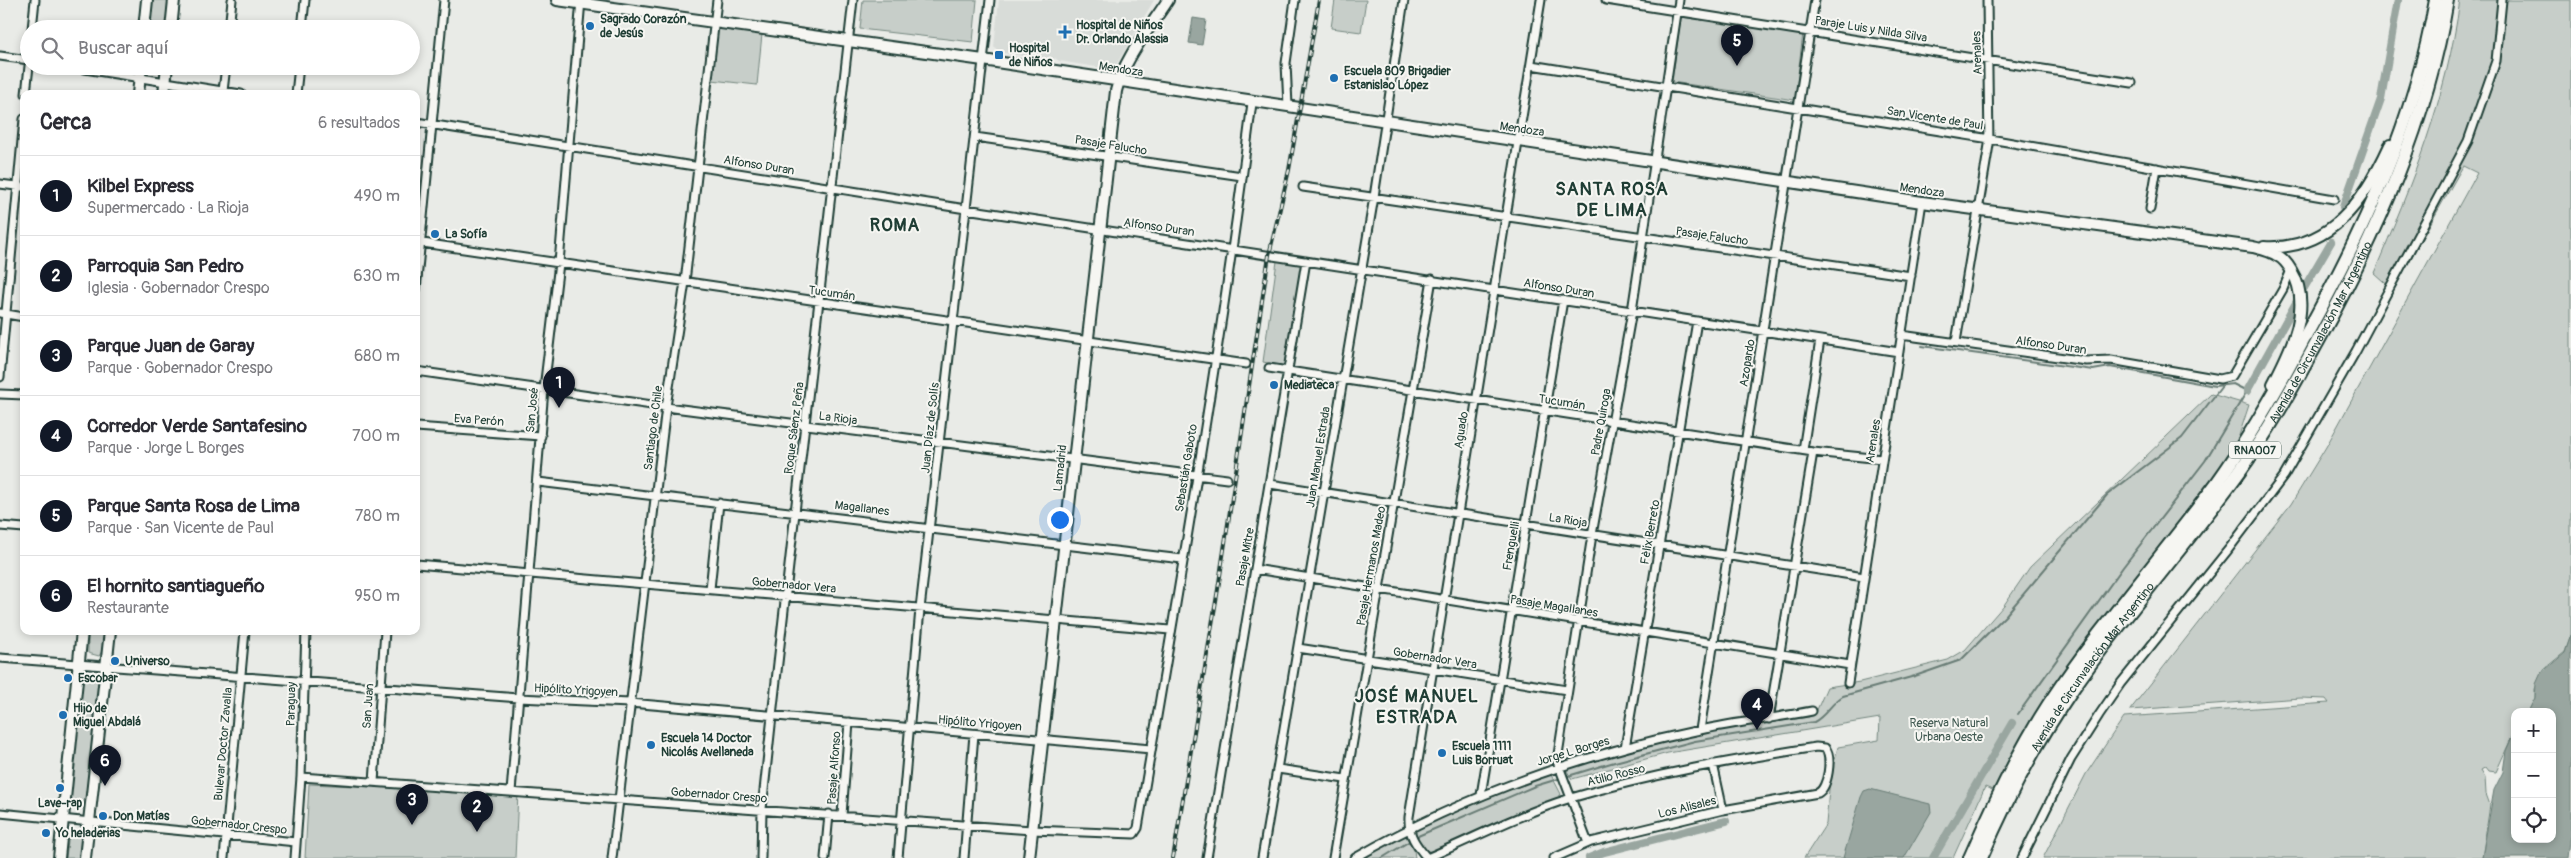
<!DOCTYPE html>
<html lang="es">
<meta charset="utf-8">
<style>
:root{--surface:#fff;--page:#f7f7f7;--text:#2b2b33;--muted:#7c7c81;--line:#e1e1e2;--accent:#111827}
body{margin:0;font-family:Pangolin,sans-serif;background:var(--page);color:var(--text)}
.controls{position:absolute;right:15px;bottom:15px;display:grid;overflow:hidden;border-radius:10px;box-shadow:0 2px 8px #0003}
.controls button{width:45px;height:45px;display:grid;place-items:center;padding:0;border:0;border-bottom:1px solid var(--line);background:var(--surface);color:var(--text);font:25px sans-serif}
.you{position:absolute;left:1059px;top:519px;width:18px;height:18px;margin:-12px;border:4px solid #fff;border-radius:50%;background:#1a73e8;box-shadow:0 0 0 8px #1a73e833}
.badge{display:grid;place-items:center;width:32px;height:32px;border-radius:50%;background:var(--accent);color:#fff;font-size:16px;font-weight:700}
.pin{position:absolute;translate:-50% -41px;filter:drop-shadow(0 1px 2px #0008)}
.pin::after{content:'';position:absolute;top:26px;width:18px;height:15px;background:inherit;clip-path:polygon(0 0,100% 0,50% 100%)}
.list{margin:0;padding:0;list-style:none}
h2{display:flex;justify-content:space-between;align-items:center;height:65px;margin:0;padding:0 20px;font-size:21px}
h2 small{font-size:16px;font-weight:400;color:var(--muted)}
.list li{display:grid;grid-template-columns:32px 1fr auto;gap:15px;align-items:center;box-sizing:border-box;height:80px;padding:0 20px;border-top:1px solid var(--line)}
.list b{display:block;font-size:19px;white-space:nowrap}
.list p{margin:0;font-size:16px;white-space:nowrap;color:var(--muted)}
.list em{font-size:16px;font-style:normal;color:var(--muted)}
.icon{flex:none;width:28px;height:28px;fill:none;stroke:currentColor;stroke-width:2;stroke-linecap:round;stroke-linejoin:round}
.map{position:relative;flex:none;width:2571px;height:858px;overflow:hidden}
.search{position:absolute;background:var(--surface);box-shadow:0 2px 8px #0003;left:20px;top:20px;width:400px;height:55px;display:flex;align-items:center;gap:12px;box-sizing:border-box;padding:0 18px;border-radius:28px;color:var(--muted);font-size:19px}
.panel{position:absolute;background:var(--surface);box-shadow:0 2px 8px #0003;left:20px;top:90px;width:400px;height:545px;border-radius:10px}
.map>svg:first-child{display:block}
.built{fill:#d8dcd8}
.green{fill:#c7cec9;stroke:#73867e}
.water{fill:#99a6a0;stroke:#687c75}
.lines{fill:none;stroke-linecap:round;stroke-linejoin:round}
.stream{stroke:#687c75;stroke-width:2}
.canal{stroke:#99a6a0;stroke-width:8}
.street-casing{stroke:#1f3d34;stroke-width:11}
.secondary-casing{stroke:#1f3d34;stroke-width:14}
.highway-casing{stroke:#1f3d34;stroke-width:16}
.street{stroke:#f6f6f2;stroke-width:7}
.secondary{stroke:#f6f6f2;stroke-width:10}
.highway{stroke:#f6f6f2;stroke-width:12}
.rail-casing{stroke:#1f3d34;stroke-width:4}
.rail{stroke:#f6f6f2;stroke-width:2;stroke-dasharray:5.5;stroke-linecap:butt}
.poi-dot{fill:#1f6fb2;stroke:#f6f6f2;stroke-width:2}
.labels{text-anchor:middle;stroke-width:4;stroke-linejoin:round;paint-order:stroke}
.shield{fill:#f6f6f2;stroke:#60746d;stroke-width:1}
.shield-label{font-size:11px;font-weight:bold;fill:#1f3d34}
.poi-label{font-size:12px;font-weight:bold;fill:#1f3d34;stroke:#f6f6f2;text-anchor:start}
.street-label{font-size:12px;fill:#1f3d34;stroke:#f6f6f2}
.park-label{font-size:12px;fill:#415a52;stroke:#f6f6f2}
.district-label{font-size:18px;font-weight:bold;letter-spacing:1px;fill:#1f3d34;stroke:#f6f6f2}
</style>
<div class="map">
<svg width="2571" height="858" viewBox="0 0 2571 858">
<rect width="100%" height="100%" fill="#e9ebe7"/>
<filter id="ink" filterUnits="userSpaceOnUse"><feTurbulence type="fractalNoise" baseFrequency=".02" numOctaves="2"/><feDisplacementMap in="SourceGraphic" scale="10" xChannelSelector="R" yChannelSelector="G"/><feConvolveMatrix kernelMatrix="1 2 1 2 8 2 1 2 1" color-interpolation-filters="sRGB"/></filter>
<g filter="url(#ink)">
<path class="built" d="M 999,0 L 1154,0 L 1116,65 L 1109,69 L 1059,61 L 1055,58 L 1052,61 L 999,52 L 994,47 Z"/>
<path class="green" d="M 152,0 L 168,0 L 166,29 L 149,29 Z
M 863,0 L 977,0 L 973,42 L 860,29 Z
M 1335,0 L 1366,0 L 1361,32 L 1331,28 Z
M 2460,0 L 2571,0 L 2571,635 L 2565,652 L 2544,669 L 2535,689 L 2535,698 L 2528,712 L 2515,712 L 2515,730 L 2496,772 L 2489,771 L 2486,767 L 2481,770 L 2485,777 L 2486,794 L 2490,805 L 2482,858 L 2043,858 L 2086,774 L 2124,717 L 2329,703 L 2326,699 L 2301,698 L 2130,710 L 2291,504 L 2326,447 L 2477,173 L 2463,166 L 2393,290 L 2374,273 C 2412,183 2447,98 2460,0 Z
M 1681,17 L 1803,33 L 1795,100 L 1672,82 Z
M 718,28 L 762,34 L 757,85 L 712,80 Z
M 1277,261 L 1301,265 L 1284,366 L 1263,362 Z
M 2211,394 L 2249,405 L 2235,448 L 1995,791 L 1985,787 L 1953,858 L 1804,858 L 1826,824 L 1830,778 L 1838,747 L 1879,740 L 1880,718 L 1668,753 L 1572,779 L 1565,768 L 1705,732 L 1809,717 L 1816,712 L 1827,687 L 1860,682 L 1948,660 L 1965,650 L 2004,605 L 2030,567 Z
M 88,631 L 105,631 L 104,648 L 99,656 L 88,653 Z
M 88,674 L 96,676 L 98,684 L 86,802 L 85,807 L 78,810 L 71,807 L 69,800 L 83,680 Z
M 1550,773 L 1561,794 L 1556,801 L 1433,852 L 1425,850 L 1414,832 L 1417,827 Z
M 309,784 L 518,793 L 515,858 L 305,858 Z
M 72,832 L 81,837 L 80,858 L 66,858 L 68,841 Z
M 1401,835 L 1405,835 L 1414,850 L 1415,858 L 1365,858 Z"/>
<path class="water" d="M 1193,18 L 1206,20 L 1202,45 L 1189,43 Z
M 2571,635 L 2571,831 L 2568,858 L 2482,858 L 2494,790 L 2503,772 L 2506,751 L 2515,730 L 2515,839 L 2552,839 L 2552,712 L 2528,712 L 2535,698 L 2536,684 L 2541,673 L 2565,653 Z
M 1870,789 L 1930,804 L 1931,812 L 1904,858 L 1843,858 L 1861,797 L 1864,791 Z"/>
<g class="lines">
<path class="stream" d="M 1922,346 L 2093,370 L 2110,367 L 2215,386 L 2233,384 L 2247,391 L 2205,461 L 2123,567 L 2018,714
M 1382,858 L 1418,836 L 1535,786 L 1611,763 L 1695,741 L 1814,722 C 1826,716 1831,703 1843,696 L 1915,676 L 1961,660 L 2005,616 L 2107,495 L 2182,438 L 2222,386"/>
<path class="canal" d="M 2343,207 L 2381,99 L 2398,0
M 2304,288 L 2331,242
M 2247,391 L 2297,301
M 1589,858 L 1604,852 L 1726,821
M 1933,858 L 2012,723"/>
<defs>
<path id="street" d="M 1606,0 L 2132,83
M 32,29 L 35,0
M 229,29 L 232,0
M 302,29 L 305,0
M 0,56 L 29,60
M 1531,65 L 1990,139 L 2334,199
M 66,66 L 241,94
M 223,91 L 226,66
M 26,94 L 29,66
M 296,94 L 299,66
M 1288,106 L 1286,63 L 1295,0
M 416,122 L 966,209 L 1899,352
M 975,137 L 1242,176
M 0,184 L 24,187
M 1303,187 L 1911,276
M 2150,209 L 2157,168
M 416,242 L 1246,364
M 416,290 L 444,0
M 0,313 L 24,317
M 1901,335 L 2086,361 L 2111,360 L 2220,379 L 2232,376 L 2235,371 L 2283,289 L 2291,270
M 1956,342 L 1989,145 L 1987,0
M 1269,368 L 1813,452 L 1882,459
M 416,371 L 666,407 L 1227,479
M 0,377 L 24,119
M 0,394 L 24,395
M 416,427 L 541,436
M 1803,450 L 1820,340
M 538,482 L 1182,559
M 1270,484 L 1864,577
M 0,526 L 24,528
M 416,564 L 1170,630
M 1255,569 L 1850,665
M 710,589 L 719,503
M 1298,648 L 1567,690
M 0,658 L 518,698 L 630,703 L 1151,749
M 1848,683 L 1922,202
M 1769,719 L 1813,452
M 1700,730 L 1815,0
M 1625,748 L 1697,321
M 1713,764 L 1723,810
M 1278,769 L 1345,779
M 301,777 L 1032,830 L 1134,834 L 1138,828 C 1179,587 1221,346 1252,103
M 374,782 L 385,631
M 511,792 L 544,389 L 559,263 L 581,0
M 1481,795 L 1563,300
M 0,813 L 296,842
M 842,815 L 849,722
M 1588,843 L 1557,761 L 1592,535 L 1632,311 L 1679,0
M 224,858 L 245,631
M 295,858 L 301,777 L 306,631
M 612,858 L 666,407 L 685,282 L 717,0
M 761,858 L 762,809 L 772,716 L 853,0
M 825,858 L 829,814
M 898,858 L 920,609 L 990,0
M 964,858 L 974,734
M 1207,858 L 1306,261
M 1262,858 L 1374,197 L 1404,0
M 1333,858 L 1432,279
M 1355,858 C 1463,796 1579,755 1700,730 C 1737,722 1775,718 1812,711
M 1427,858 C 1416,845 1408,835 1409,817 L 1541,0
M 1427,858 C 1474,838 1522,813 1571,798 C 1651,774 1734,760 1816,747 L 1825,748 C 1833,757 1828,788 1818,793 L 1723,810 L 1591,842 L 1554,858
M 2022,858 L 2071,759 L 2099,715 L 2121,683 L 2228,550 L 2284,476 L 2356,351 L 2468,141 L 2496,61 L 2502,0"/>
<path id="secondary" d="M 557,0 L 983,60 L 1922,202 L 2253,247 C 2261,249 2271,251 2278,256 C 2284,259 2288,265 2291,270 C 2314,307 2290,351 2273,384
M 144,29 L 147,0
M 171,29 L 174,0
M 138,94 L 141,66
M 164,94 L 167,66
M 2264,247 C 2331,251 2365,200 2390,145
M 59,858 L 82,631
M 85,858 L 110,631
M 1029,858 L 1116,91 C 1124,58 1150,28 1168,0"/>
<g id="highway">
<path d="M 1970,858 C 1993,805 2018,752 2049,704 C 2100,627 2162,557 2217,483 C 2251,436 2279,386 2306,335 C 2365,228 2415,121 2436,0"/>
<path id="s1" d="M 1981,858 C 2006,799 2037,741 2073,688 C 2124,614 2185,546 2239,472 C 2269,431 2293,386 2318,341 C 2377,233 2427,122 2447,0"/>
</g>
</defs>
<use href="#street" class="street-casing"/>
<use href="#secondary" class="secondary-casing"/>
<use href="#highway" class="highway-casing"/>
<use href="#street" class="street"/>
<use href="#secondary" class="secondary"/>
<use href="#highway" class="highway"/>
<defs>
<path id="rail" d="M 1173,858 L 1218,589 L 1269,255 L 1289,170 L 1319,0"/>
</defs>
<use href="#rail" class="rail-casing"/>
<use href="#rail" class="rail"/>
</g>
</g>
<g class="poi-dot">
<circle cx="590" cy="26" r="5"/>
<path d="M1062.5 24.5h5v5h5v5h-5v5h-5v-5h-5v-5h5z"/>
<rect x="994" y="50" width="10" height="10" rx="2.5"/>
<circle cx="1334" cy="78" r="5"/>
<circle cx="435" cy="234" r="5"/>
<circle cx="1274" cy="385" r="5"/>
<circle cx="115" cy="661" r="5"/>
<circle cx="68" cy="678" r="5"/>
<circle cx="63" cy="715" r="5"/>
<circle cx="651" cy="745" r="5"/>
<circle cx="1442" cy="753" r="5"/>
<circle cx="60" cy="788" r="5"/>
<circle cx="103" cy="816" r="5"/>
<circle cx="46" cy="833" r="5"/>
</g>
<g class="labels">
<rect class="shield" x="2229" y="441.5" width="52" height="17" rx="4"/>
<g class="shield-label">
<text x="2255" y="454">RNA007</text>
</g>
<g class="poi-label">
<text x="600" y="23">Sagrado Corazón<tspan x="600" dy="14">de Jesús</tspan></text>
<text x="1076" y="29">Hospital de Niños<tspan x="1076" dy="14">Dr. Orlando Alassia</tspan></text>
<text x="1009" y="52">Hospital<tspan x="1009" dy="14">de Niños</tspan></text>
<text x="1344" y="75">Escuela 809 Brigadier<tspan x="1344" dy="14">Estanislao López</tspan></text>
<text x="445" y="238">La Sofía</text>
<text x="1284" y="389">Mediateca</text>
<text x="125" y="665">Universo</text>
<text x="78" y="682">Escobar</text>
<text x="73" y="712">Hijo de<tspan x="73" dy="14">Miguel Abdalá</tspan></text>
<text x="661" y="742">Escuela 14 Doctor<tspan x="661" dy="14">Nicolás Avellaneda</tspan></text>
<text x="1452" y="750">Escuela 1111<tspan x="1452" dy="14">Luis Borruat</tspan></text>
<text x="60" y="807" text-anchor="middle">Lave-rap</text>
<text x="113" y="820">Don Matías</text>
<text x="56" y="837">Yo heladerias</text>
</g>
<g class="street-label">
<text transform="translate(1871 29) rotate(9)" y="4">Paraje Luis y Nilda Silva</text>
<text transform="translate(1977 53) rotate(-92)" y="4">Arenales</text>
<text transform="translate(1121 69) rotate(9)" y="4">Mendoza</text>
<text transform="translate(1935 118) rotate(9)" y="4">San Vicente de Paul</text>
<text transform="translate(1522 129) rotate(8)" y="4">Mendoza</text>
<text transform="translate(1111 145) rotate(9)" y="4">Pasaje Falucho</text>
<text transform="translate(759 165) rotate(9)" y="4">Alfonso Duran</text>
<text transform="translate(1922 190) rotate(8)" y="4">Mendoza</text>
<text transform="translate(1159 227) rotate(8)" y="4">Alfonso Duran</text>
<text transform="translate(1712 236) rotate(8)" y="4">Pasaje Falucho</text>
<text transform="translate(1559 288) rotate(9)" y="4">Alfonso Duran</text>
<text transform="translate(832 293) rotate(8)" y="4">Tucumán</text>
<text dy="4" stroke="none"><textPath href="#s1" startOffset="628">Avenida de Circunvalación Mar Argentino</textPath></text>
<text transform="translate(2051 345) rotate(8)" y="4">Alfonso Duran</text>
<text transform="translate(1747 363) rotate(-81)" y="4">Azopardo</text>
<text transform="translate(1562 402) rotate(9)" y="4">Tucumán</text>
<text transform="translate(532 410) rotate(-85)" y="4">San José</text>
<text transform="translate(838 418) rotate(7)" y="4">La Rioja</text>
<text transform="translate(479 420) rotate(4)" y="4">Eva Perón</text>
<text transform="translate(1601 422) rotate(-80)" y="4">Padre Quiroga</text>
<text transform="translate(653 428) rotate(-83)" y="4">Santiago de Chile</text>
<text transform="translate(794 428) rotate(-83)" y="4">Roque Sáenz Peña</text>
<text transform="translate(930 428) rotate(-84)" y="4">Juan Díaz de Solís</text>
<text transform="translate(1461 430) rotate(-81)" y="4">Aguado</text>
<text transform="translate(1873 441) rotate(-81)" y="4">Arenales</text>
<text transform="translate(1318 457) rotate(-81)" y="4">Juan Manuel Estrada</text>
<text transform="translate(1060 468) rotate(-84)" y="4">Lamadrid</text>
<text transform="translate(1186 468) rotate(-81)" y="4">Sebastián Gaboto</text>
<text transform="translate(862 508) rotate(7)" y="4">Magallanes</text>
<text transform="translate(1568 520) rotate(9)" y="4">La Rioja</text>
<text transform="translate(1650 532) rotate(-80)" y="4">Fèlix Berreto</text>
<text transform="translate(1511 546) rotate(-80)" y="4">Frenguelli</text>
<text transform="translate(1245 557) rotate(-80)" y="4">Pasaje Mitre</text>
<text transform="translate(1371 566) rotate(-80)" y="4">Pasaje Hermanos Madeo</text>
<text transform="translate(794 585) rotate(5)" y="4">Gobernador Vera</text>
<text transform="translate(1554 606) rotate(9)" y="4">Pasaje Magallanes</text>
<text transform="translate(1435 658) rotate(9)" y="4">Gobernador Vera</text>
<text dy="4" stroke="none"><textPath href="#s1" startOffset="222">Avenida de Circunvalación Mar Argentino</textPath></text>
<text transform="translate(576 690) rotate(3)" y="4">Hipólito Yrigoyen</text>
<text transform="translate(291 704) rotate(-89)" y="4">Paraguay</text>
<text transform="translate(368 706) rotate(-86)" y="4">San Juan</text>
<text transform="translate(980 723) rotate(5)" y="4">Hipólito Yrigoyen</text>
<text transform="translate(223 744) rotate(-85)" y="4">Bulevar Doctor Zavalla</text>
<text transform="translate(1573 751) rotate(-17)" y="4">Jorge L Borges</text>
<text transform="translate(834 768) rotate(-86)" y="4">Pasaje Alfonso</text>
<text transform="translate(1616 775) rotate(-14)" y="4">Atilio Rosso</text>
<text transform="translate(719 795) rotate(4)" y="4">Gobernador Crespo</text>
<text transform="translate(1687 807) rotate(-14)" y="4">Los Alisales</text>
<text transform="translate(239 825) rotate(6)" y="4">Gobernador Crespo</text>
</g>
<g class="park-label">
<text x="1949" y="727">Reserva Natural<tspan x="1949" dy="14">Urbana Oeste</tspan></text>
</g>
<g class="district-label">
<text x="1612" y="195">SANTA ROSA<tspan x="1612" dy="21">DE LIMA</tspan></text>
<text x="895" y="231">ROMA</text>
<text x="1417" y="702">JOSÉ MANUEL<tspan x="1417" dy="21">ESTRADA</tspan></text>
</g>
</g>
</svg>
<div class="controls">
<button>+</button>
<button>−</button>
<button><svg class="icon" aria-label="locate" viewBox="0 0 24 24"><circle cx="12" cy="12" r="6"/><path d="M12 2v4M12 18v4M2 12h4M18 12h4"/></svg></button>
</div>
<div class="you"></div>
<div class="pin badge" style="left:559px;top:408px">1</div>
<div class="pin badge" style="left:477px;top:832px">2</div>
<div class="pin badge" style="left:412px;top:825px">3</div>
<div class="pin badge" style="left:1757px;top:730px">4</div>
<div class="pin badge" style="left:1737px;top:66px">5</div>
<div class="pin badge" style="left:105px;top:786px">6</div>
<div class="search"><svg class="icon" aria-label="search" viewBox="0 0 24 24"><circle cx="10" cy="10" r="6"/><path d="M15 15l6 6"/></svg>Buscar aquí</div>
<section class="panel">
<h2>Cerca<small>6 resultados</small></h2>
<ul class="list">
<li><span class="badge">1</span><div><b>Kilbel Express</b><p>Supermercado · La Rioja</p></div><em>490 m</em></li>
<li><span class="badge">2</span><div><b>Parroquia San Pedro</b><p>Iglesia · Gobernador Crespo</p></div><em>630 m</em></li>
<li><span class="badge">3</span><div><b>Parque Juan de Garay</b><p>Parque · Gobernador Crespo</p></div><em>680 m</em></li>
<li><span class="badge">4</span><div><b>Corredor Verde Santafesino</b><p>Parque · Jorge L Borges</p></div><em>700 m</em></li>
<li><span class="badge">5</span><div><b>Parque Santa Rosa de Lima</b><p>Parque · San Vicente de Paul</p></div><em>780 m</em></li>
<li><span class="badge">6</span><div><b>El hornito santiagueño</b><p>Restaurante</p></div><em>950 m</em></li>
</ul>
</section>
</div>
